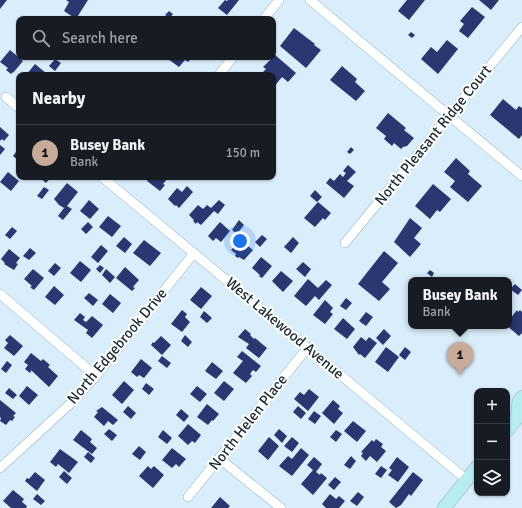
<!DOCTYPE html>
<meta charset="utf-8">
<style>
:root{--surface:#171b24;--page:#20242c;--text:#f1f3f6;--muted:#9ea1a6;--line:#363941;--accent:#c7aa97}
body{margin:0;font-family:Signika,sans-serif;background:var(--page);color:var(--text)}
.controls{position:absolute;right:12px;bottom:12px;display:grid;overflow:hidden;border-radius:8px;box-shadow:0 1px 3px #0004}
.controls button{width:36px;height:36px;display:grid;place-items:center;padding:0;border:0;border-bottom:1px solid var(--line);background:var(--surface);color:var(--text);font:20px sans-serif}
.you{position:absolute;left:240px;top:241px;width:14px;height:14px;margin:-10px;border:3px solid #fff;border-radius:50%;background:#1a73e8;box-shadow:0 0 0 6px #1a73e833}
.badge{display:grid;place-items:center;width:26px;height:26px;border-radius:50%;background:var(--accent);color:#111;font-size:13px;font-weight:700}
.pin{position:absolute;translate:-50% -33px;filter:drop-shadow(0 1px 2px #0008)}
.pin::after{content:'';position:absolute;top:21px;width:14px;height:12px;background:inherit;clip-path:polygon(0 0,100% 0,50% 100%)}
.popup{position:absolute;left:408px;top:277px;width:104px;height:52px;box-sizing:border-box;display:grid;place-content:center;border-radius:8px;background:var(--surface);filter:drop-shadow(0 1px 3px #0005);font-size:13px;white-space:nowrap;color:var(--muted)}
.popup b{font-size:15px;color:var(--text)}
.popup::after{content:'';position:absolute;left:50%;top:100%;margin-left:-8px;border:8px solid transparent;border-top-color:var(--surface)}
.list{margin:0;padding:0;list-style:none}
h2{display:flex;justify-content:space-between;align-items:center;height:52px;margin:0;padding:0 16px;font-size:17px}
h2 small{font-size:13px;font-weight:400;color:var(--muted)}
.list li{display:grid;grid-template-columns:26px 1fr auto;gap:12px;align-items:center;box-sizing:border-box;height:56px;padding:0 16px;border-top:1px solid var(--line)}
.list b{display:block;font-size:15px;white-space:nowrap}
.list p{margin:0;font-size:13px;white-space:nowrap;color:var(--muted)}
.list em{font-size:13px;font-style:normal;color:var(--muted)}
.icon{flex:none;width:22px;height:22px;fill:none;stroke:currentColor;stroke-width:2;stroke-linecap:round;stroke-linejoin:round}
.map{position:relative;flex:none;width:522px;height:508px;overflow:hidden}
.search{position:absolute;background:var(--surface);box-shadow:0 1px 3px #0004;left:16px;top:16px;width:260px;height:44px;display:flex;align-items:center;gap:10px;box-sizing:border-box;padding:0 14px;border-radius:8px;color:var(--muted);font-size:15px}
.panel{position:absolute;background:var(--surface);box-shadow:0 1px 3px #0004;left:16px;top:72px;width:260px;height:108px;border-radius:8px}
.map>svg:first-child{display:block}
.building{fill:#2c3670}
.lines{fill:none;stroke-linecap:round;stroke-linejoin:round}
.minor-casing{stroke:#95b5ca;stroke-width:10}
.secondary-casing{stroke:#95b5ca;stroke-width:14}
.minor{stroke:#fff;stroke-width:9}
.secondary{stroke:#b7ecf0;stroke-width:13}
.labels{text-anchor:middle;stroke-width:4;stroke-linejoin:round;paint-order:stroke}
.street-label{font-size:15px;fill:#202c34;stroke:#fff}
</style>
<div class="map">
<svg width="522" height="508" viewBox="0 0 522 508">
<rect width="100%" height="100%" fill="#daedfb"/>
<path class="building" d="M 0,0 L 7,0 L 0,9 Z
M 66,0 L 88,0 L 76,19 L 64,11 L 69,2 Z
M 225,0 L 227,1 L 228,0 L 239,0 L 227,15 L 218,8 Z
M 407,0 L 425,0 L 409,20 L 398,11 Z
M 479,0 L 499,0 L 491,10 Z
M 472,7 L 485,17 L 468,38 L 459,31 L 464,24 L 460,21 Z
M 169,11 L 173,14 L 170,18 L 165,15 Z
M 294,28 L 315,44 L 314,45 L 321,50 L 306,68 L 280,46 Z
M 411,32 L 415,35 L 412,38 L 408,35 Z
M 447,40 L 458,49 L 438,74 L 421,59 L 431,47 L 437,52 Z
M 10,50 L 23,61 L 13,73 L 13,72 L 11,74 L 6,70 L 8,68 L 0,62 Z
M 274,54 L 296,73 L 288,82 L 282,77 L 273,88 L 273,75 L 260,75 L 266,69 L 263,67 L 273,57 Z
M 169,57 L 193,57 L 188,62 L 185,60 L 179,67 L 168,59 Z
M 55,59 L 61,63 L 55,71 L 49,66 Z
M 35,64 L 46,73 L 44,75 L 26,75 Z
M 342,66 L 357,79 L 355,82 L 365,91 L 356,101 L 330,80 Z
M 503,99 L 516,110 L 519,106 L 522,108 L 522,135 L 519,139 L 490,115 Z
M 388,113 L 406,128 L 404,130 L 414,138 L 407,146 L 403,147 L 401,149 L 394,143 L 392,146 L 384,139 L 386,136 L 376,128 Z
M 0,127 L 9,135 L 4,141 L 2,139 L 0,141 Z
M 0,145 L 5,149 L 0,155 Z
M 351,147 L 354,150 L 350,154 L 347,152 Z
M 19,148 L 19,161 L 13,156 Z
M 456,158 L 470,171 L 468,174 L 482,186 L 468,202 L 450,187 L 455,181 L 444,172 Z
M 348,165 L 356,172 L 347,181 L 354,186 L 344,198 L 326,183 L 330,178 L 334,181 L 340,174 L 343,177 L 346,173 L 343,171 Z
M 8,172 L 19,181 L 11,191 L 0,182 Z
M 39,177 L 51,177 L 46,183 Z
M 150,177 L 164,177 L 167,179 L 163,184 L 165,185 L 160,191 L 147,181 Z
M 67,183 L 78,192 L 67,206 L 72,209 L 63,220 L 58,216 L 64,208 L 59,205 L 54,199 Z
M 433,184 L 451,199 L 440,212 L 437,210 L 430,219 L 415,206 Z
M 187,186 L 193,192 L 179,208 L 176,205 L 175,206 L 168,199 L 177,188 L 182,192 Z
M 44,187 L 49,190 L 42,199 L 37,196 Z
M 315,190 L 322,197 L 317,202 L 310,196 Z
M 89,200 L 99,209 L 90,219 L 80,211 Z
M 219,200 L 225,205 L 218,214 L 214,211 L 201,225 L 197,222 L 196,224 L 193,221 L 194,220 L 189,215 L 198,205 L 203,209 L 207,205 L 211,208 Z
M 318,202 L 331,213 L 325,220 L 323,218 L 315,227 L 304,218 Z
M 108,216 L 121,226 L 112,237 L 99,227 Z
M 410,218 L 422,228 L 414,238 L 421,244 L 410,257 L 394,242 Z
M 239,220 L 244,225 L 237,234 L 232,230 Z
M 88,222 L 93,227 L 86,234 L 81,229 Z
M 220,222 L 230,231 L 221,242 L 216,238 L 213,241 L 208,236 Z
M 12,227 L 17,231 L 10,239 L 5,235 Z
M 262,235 L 267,239 L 260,247 L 255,242 Z
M 124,237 L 132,244 L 125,253 L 116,246 Z
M 293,237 L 299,243 L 291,253 L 284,247 Z
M 144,240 L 161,253 L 150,266 L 133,253 Z
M 240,240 L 253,250 L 244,260 L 239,257 L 238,258 L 235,256 L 236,254 L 231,250 Z
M 101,245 L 108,251 L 98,263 L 91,257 Z
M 30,248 L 36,253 L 29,260 L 23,256 Z
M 9,249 L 20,258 L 16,263 L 18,264 L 14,270 L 4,264 L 5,263 L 1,259 Z
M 384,251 L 398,263 L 382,282 L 390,289 L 379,301 L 358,284 Z
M 261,257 L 272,266 L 262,278 L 259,276 L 260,275 L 252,268 Z
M 80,261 L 91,270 L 81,282 L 70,273 Z
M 303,262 L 311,269 L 305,277 L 296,269 Z
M 55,263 L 61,268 L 54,276 L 48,271 Z
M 100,265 L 104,268 L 100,273 L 96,269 Z
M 125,267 L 139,280 L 133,287 L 135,288 L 132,291 L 116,278 Z
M 33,269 L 44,278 L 34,290 L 30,287 L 32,286 L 24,279 Z
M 106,269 L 115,277 L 110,283 L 102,275 Z
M 430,270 L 434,273 L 432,277 L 427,273 Z
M 281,271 L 293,281 L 283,292 L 272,281 Z
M 308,279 L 318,288 L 326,280 L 332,285 L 319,300 L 315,296 L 306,306 L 294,296 Z
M 515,284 L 522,290 L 518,295 L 510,289 Z
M 54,286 L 64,295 L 55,305 L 45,297 Z
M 201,287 L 212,296 L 201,309 L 190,300 Z
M 89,293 L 98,300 L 93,306 L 84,298 Z
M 110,294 L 121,303 L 113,313 L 102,304 Z
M 346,298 L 352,303 L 346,310 L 340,306 Z
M 325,300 L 333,308 L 330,312 L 333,314 L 325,324 L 313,315 Z
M 182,310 L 187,314 L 185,317 L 190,322 L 182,332 L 171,324 Z
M 517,310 L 518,312 L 520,310 L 522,312 L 522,333 L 519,336 L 507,326 L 509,326 L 509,320 Z
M 204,311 L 212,318 L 207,323 L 200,317 Z
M 366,312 L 373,317 L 366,326 L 359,321 Z
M 80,313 L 85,317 L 83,320 L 86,322 L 92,316 L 103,325 L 92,338 L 86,333 L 88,330 L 74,320 Z
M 343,318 L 355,329 L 347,339 L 334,329 Z
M 245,329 L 251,334 L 250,335 L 254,339 L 255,338 L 267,348 L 259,358 L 246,348 L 249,344 L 238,337 Z
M 384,329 L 391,336 L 383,345 L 376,338 Z
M 10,335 L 23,346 L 14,356 L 4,348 L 8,343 L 5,340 Z
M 185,335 L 192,342 L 188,347 L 181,341 Z
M 161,336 L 171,345 L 162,355 L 151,345 L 153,342 L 154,343 Z
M 361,337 L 366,341 L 369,337 L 377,343 L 365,358 L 360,354 L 359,355 L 353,347 Z
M 386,347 L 399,357 L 388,372 L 375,362 Z
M 405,347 L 411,352 L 405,360 L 399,355 Z
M 242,351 L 261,366 L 256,372 L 253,370 L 250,374 L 252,376 L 246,383 L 233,373 L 243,361 L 237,357 Z
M 31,353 L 41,361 L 43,359 L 50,365 L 48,367 L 58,376 L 49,387 L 32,371 L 32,370 L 30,373 L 25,369 L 28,365 L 24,362 Z
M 162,356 L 171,363 L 167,368 L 158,361 Z
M 141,359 L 152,368 L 144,378 L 139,375 L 137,377 L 131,372 Z
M 7,361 L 12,365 L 6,373 L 1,369 Z
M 212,362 L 223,371 L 216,379 L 205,371 Z
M 124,381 L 134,390 L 122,404 L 112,395 Z
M 224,381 L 234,389 L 224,401 L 214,393 Z
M 146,383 L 154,389 L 149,395 L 142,389 Z
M 27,386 L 38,395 L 29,405 L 19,396 Z
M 197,386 L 207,394 L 200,402 L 190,394 Z
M 9,388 L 17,395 L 13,399 L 5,393 Z
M 309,389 L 319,397 L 308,411 L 294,399 L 300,392 L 304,395 Z
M 0,400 L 16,413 L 13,416 L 15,417 L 12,421 L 10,420 L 6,425 L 0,421 L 1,418 L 0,417 Z
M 333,400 L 340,406 L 338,409 L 343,413 L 334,424 L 322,413 Z
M 207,404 L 219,414 L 213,421 L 212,420 L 208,425 L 197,417 Z
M 128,406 L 136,413 L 131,419 L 123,412 Z
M 298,406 L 306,413 L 301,419 L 293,412 Z
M 102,407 L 118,420 L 113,425 L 108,421 L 104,426 L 94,417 L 98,412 L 96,411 Z
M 181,409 L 189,416 L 184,422 L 176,415 Z
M 314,411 L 321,416 L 315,424 L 308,419 Z
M 353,421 L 366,431 L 357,442 L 344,431 Z
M 188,424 L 201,435 L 195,443 L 192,441 L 188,445 L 178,436 Z
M 109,429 L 117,435 L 112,441 L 104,434 Z
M 279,429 L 287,436 L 282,443 L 274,435 Z
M 81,430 L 92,439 L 90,442 L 97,448 L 92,454 L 73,440 Z
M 163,430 L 172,438 L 167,444 L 158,437 Z
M 336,430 L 342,434 L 336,442 L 330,437 Z
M 269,437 L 279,446 L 268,460 L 258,451 Z
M 292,437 L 299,443 L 292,452 L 284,446 Z
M 376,439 L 383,444 L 381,447 L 386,451 L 377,462 L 370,456 L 366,461 L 361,456 L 363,453 L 361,452 L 372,440 L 374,442 Z
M 139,446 L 146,452 L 140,460 L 132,454 Z
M 172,448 L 186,459 L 179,467 L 176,464 L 172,468 L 162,460 Z
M 301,448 L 309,455 L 292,476 L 279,466 L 288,456 L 292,459 Z
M 60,449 L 78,462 L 69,473 L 58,464 L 56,467 L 50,462 Z
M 88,452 L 95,458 L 91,463 L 84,457 Z
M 351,456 L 356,461 L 350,469 L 344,465 Z
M 314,457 L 322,464 L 316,472 L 320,475 L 321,473 L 327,478 L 313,495 L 301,484 L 313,470 L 307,465 Z
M 397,457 L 409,467 L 398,482 L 388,475 L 392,470 L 389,468 Z
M 148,466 L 151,469 L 154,466 L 164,475 L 153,488 L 139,476 Z
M 381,466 L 387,470 L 381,478 L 375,474 Z
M 64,471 L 72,478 L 67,484 L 59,477 Z
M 35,472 L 45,480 L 37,491 L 25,481 L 27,478 L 29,479 Z
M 413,472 L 423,480 L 411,496 L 409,494 L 401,505 L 396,508 L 389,502 Z
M 335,477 L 341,482 L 334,490 L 328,485 Z
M 13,490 L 24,499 L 22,502 L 27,506 L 26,508 L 11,508 L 3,501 Z
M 358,492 L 364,497 L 357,506 L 350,501 Z
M 37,494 L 45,501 L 41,505 L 33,499 Z
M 330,494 L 336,499 L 339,496 L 345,501 L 339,508 L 326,508 L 322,504 Z
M 220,497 L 230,506 L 228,508 L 211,508 Z"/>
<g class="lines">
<defs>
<path id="minor" d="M 310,0 L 522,176
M 264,19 L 279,0
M 219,75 L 233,57
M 6,97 L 19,108
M 102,177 L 467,480
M 345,243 L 522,27
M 0,294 L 96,376
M 220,459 L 281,508
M 0,468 L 70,404 L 96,376 L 194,253
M 188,497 L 308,347"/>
<path id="secondary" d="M 507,431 L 517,418 L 519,401 L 522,397
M 444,508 L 477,467"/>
</defs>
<use href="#minor" class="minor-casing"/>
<use href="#secondary" class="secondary-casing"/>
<use href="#minor" class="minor"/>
<use href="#secondary" class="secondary"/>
</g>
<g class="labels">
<g class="street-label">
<text transform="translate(433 135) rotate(-51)" y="5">North Pleasant Ridge Court</text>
<text transform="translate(285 328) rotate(40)" y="5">West Lakewood Avenue</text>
<text transform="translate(117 346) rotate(-50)" y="5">North Edgebrook Drive</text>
<text transform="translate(248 422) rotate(-52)" y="5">North Helen Place</text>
</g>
</g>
</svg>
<div class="controls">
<button>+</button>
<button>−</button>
<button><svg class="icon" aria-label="layers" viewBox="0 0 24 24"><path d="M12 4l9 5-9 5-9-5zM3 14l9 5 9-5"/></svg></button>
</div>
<div class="you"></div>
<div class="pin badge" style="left:460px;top:375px">1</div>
<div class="popup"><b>Busey Bank</b>Bank</div>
<div class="search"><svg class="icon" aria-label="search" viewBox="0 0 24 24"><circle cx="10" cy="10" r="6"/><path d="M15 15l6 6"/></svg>Search here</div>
<section class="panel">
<h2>Nearby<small></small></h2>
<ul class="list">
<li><span class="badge">1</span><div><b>Busey Bank</b><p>Bank</p></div><em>150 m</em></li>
</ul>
</section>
</div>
